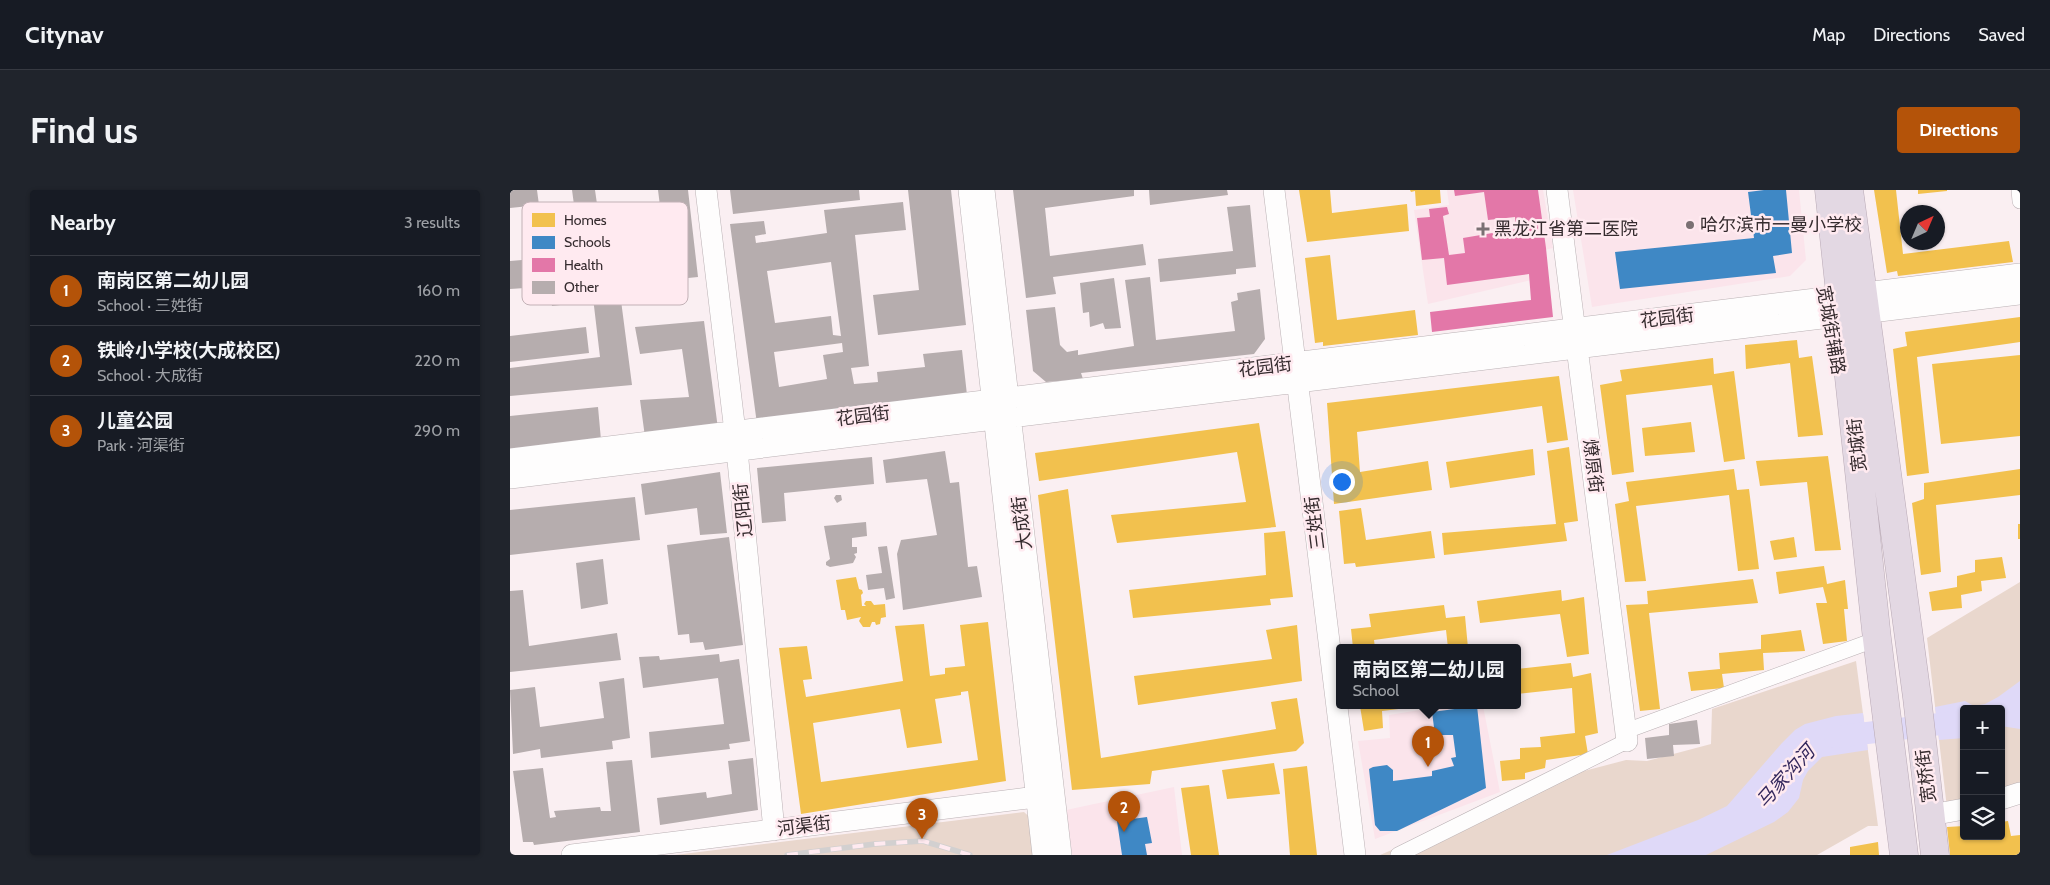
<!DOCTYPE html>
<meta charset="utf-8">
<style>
:root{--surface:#171b24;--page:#20242c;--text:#f1f3f6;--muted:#9ea1a6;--line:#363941;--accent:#b45309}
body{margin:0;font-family:Cabin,"Noto Sans SC",sans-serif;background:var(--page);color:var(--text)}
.controls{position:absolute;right:15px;bottom:15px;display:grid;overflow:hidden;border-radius:5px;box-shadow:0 1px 4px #0004}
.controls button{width:45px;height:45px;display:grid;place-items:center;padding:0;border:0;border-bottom:1px solid var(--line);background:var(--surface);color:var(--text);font:25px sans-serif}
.compass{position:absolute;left:1390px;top:15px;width:45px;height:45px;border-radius:50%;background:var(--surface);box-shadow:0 1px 4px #0004;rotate:44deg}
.you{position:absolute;left:831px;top:291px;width:18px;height:18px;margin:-12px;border:4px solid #fff;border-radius:50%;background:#1a73e8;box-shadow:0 0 0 8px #1a73e833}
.badge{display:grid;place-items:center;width:32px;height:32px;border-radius:50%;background:var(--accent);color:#fff;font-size:16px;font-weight:700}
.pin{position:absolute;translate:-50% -41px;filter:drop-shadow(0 1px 2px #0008)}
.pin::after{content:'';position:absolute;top:26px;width:18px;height:15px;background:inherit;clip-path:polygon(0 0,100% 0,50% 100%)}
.popup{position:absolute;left:826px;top:454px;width:185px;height:65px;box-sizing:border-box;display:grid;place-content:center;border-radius:5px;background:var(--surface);filter:drop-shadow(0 1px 4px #0005);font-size:16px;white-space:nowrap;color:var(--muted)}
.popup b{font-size:19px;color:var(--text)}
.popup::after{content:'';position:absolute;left:50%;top:100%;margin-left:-10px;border:10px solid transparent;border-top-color:var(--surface)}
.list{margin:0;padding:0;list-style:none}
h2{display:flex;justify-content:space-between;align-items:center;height:65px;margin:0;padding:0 20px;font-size:21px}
h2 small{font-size:16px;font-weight:400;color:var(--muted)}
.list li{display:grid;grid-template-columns:32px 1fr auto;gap:15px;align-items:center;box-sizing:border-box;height:70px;padding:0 20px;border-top:1px solid var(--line)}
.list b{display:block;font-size:19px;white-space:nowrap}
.list p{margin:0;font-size:16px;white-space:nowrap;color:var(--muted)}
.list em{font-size:16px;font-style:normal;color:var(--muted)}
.icon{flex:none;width:28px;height:28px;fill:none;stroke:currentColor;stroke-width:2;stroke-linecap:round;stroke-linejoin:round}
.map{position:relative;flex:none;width:1510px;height:665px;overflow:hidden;border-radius:5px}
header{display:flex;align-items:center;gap:30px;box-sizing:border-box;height:70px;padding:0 25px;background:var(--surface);border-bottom:1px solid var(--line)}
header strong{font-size:24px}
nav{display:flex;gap:28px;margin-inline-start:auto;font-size:18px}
.intro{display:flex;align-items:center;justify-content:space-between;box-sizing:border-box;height:120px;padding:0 30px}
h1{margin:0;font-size:35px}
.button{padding:12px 22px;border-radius:5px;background:var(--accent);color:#fff;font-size:18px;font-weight:700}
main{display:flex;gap:30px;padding:0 30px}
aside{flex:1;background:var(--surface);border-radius:5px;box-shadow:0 1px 4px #0004}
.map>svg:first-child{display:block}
.built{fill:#fbe4eb}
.green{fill:#e9d7cd}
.water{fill:#dfd9f8}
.homes{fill:#f2c14e;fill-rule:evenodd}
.schools{fill:#3f88c5}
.health{fill:#e377a8}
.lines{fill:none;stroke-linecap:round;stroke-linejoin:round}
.river{stroke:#dfd9f8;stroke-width:22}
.building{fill:#b6adae;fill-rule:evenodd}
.street-casing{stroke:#bab1b4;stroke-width:16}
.secondary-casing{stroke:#bab1b4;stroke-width:22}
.highway-casing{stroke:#b8a9b5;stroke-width:29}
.street{stroke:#fefdfd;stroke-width:15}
.secondary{stroke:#fefdfd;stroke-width:21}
.highway{stroke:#e3d8e3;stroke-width:28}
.rail-casing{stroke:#d2d0d0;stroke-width:5.5}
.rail{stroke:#ffeaf0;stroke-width:4;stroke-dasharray:11;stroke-linecap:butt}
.poi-dot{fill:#7a7073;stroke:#ffeaf0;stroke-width:2}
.labels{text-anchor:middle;stroke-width:5;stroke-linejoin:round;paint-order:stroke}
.poi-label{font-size:18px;fill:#352b2e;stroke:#ffeaf0;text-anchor:start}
.street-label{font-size:18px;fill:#352b2e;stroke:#ffeaf0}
.water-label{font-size:19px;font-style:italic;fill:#34285d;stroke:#ffeaf0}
.key{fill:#ffeaf0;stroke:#c2b1b6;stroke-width:1}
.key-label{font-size:14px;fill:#352b2e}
</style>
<header>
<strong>Citynav</strong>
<nav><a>Map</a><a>Directions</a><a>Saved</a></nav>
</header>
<div class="intro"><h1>Find us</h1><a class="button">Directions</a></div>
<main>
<aside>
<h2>Nearby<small>3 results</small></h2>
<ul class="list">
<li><span class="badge">1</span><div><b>南岗区第二幼儿园</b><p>School · 三姓街</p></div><em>160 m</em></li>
<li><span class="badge">2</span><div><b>铁岭小学校(大成校区)</b><p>School · 大成街</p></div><em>220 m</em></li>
<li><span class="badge">3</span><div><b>儿童公园</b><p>Park · 河渠街</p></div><em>290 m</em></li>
</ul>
</aside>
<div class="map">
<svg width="1510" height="665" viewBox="0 0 1510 665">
<rect width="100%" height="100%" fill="#faeff2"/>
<path class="built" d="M 937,0 L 1033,0 L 1043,58 L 1021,63 L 1026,89 L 918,114 L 904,20 L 939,15 Z
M 1063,0 L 1289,0 L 1296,70 L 1280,86 L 1082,117 Z
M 934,516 L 973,516 L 990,602 L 865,649 L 848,551 L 880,548 L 879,525 Z
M 664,597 L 672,665 L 562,665 L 556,620 Z"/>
<path class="green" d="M 1510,392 L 1510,594 L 1491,600 L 1491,519 L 1454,519 L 1454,612 L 1437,618 L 1417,448 Z
M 1346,471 L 1368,636 L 1358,636 L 1307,665 L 870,665 L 1055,586 L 1116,570 L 1137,571 L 1201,554 L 1202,519 Z
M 514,622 L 526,633 L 530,665 L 165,665 Z"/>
<path class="water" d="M 1510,491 L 1510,539 L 1491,536 L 1491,519 L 1454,519 L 1454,548 L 1429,550 L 1425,517 L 1455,511 L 1464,516 L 1475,514 L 1488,507 Z
M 1353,523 L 1358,560 L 1312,567 L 1298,581 L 1293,590 L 1289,608 L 1278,622 L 1264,632 L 1196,665 L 1097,665 L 1188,630 L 1217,616 L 1272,553 L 1285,540 L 1295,534 L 1326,526 Z"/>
<path class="homes" d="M 789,0 L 820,0 L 822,23 L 897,14 L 899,41 L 797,52 Z
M 900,0 L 930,0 L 931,13 L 906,16 L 905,1 L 901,2 Z
M 1364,0 L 1386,0 L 1393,64 L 1499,51 L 1503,72 L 1388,86 L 1387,81 L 1377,83 Z
M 1408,0 L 1437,0 L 1437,1 L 1408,4 Z
M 820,65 L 827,130 L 905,120 L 908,145 L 813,156 L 813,152 L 805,153 L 795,68 Z
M 1510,127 L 1510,152 L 1407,167 L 1419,283 L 1397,286 L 1383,159 L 1397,156 L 1395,142 Z
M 1287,150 L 1289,168 L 1302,166 L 1313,245 L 1288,247 L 1280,173 L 1236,179 L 1235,155 Z
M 1510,165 L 1510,246 L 1431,254 L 1422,174 Z
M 1203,168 L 1204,184 L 1224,181 L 1235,269 L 1214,272 L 1202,195 L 1116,205 L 1124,282 L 1102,285 L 1090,195 L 1112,191 L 1110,180 Z
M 1049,186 L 1058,250 L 1037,253 L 1032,216 L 847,242 L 850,282 L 918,271 L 922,300 L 824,314 L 817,213 Z
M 1181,232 L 1185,262 L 1135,266 L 1132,238 Z
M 749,233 L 766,337 L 607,353 L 601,325 L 736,312 L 727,262 L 529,291 L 525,263 Z
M 1059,257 L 1068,331 L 1054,333 L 1057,351 L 934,365 L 932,343 L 1046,334 L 1037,261 Z
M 1023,259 L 1025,285 L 940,298 L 936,272 Z
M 1318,266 L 1331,360 L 1305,361 L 1297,292 L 1250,296 L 1246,271 Z
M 1224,279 L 1227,300 L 1239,299 L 1249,379 L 1228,381 L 1219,305 L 1126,316 L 1136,391 L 1115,392 L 1105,314 L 1119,311 L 1116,292 Z
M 1510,279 L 1510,305 L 1426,315 L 1431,382 L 1411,385 L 1402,313 L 1414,309 L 1414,293 Z
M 558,299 L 591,568 L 766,539 L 761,512 L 787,508 L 794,553 L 786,561 L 642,581 L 640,594 L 562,600 L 528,305 Z
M 851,318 L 856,350 L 921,341 L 925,368 L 846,377 L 845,373 L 834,374 L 829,321 Z
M 1508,334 L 1510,334 L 1510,349 L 1508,349 Z
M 775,341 L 783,407 L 760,409 L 761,415 L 623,428 L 619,400 L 756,385 L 754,343 Z
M 1284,347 L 1287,367 L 1264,370 L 1260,351 Z
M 1492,367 L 1496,388 L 1471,391 L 1472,401 L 1451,405 L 1452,418 L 1422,421 L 1419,402 L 1447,397 L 1447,386 L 1465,382 L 1465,370 Z
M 1314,376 L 1317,394 L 1335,390 L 1338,419 L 1334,419 L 1337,451 L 1313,454 L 1306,413 L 1317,413 L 1313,397 L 1269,404 L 1266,382 Z
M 346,387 L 349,399 L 352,400 L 353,403 L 351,405 L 352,416 L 356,416 L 354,414 L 356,411 L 361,411 L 364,415 L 375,414 L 376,427 L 371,428 L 370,434 L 366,435 L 365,432 L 362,432 L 360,437 L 353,437 L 349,431 L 351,427 L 337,430 L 335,420 L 331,420 L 326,390 Z
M 1243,389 L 1248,413 L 1139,423 L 1150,519 L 1130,521 L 1116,415 L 1138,414 L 1137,401 Z
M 1051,400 L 1052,411 L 1074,407 L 1079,464 L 1057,467 L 1050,424 L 970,433 L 967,411 Z
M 934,415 L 936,428 L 955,426 L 958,458 L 938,458 L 936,440 L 864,450 L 865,458 L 843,458 L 841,439 L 861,437 L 859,424 Z
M 478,432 L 496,591 L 291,624 L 269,458 L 297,456 L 302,489 L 293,490 L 296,507 L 393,491 L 385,436 L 414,434 L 420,486 L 435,484 L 435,478 L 455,476 L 450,435 ZM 458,501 L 468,570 L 311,592 L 303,533 L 390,519 L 397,558 L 432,553 L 425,509 L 451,505 L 451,502 Z
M 787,435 L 792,491 L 628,515 L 624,486 L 762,469 L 756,440 Z
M 1291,440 L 1295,461 L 1253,463 L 1254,480 L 1212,484 L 1214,498 L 1181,501 L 1178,482 L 1210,479 L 1209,463 L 1251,459 L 1251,445 Z
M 1061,473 L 1063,487 L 1081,483 L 1088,543 L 1075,546 L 1078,564 L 1036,570 L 1035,578 L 1015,583 L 1015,589 L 992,591 L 990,571 L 1010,569 L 1010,558 L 1031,557 L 1030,547 L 1065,543 L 1062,498 L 1007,504 L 1007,479 Z
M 850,516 L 905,516 L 905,517 L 872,521 L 873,538 L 854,541 Z
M 764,573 L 770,604 L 717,609 L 712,580 Z
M 797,576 L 807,665 L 780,665 L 773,579 Z
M 699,595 L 709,665 L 681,665 L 671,598 Z
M 1498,631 L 1501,646 L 1510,645 L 1510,665 L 1440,665 L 1437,637 L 1454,636 L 1454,646 L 1491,646 L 1491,632 Z
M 1368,652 L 1369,665 L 1340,665 L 1340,657 Z"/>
<path class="schools" d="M 1254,0 L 1276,0 L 1282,63 L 1263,66 L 1266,83 L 1110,99 L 1105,62 L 1244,48 L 1238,2 Z
M 967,516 L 976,598 L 887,641 L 870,641 L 865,635 L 859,579 L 863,577 L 877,575 L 883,580 L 883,591 L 922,586 L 922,581 L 944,576 L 941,568 L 946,567 L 943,545 L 925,545 L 922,522 Z
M 637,627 L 642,653 L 635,654 L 637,665 L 612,665 L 607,631 Z"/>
<path class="health" d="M 944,0 L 1028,0 L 1036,58 L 1043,127 L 922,142 L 920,122 L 1021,110 L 1019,84 L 937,95 L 934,68 L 912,70 L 907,28 L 920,27 L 919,19 L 937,17 L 939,24 L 933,26 L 939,65 L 955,63 L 953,48 L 1006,39 L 1005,27 L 978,30 L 974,2 L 945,6 Z"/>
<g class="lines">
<path class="river" d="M 1325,547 L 1454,531"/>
</g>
<path class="building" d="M 0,0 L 27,0 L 29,15 L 0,18 Z
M 62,0 L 85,0 L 90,35 L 67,37 Z
M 148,0 L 178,0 L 188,87 L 109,95 L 122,195 L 0,206 L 0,178 L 90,167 L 78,65 L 155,56 Z
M 220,0 L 349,0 L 350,10 L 223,24 Z
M 398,0 L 441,0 L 456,135 L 368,145 L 363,105 L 409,100 Z
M 503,0 L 624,0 L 624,6 L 535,18 L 540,66 L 633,54 L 636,75 L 543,87 L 546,104 L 516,108 Z
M 639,0 L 717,0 L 718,5 L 640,15 Z
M 393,12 L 396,40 L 345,45 L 359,176 L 341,178 L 344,194 L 368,192 L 367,182 L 415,177 L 413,164 L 452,160 L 457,205 L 247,234 L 220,34 L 254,31 L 256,44 L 245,46 L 246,53 L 317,43 L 314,20 ZM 321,72 L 331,146 L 323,145 L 321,126 L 265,133 L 257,81 ZM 332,153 L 333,162 L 313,165 L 317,189 L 269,197 L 264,162 Z
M 740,15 L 746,77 L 726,79 L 726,84 L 650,92 L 648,69 L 723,61 L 717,17 Z
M 57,34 L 67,113 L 42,116 L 32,37 Z
M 12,70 L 15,98 L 0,99 L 0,71 Z
M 640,87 L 646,150 L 725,141 L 721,112 L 728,110 L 727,103 L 750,99 L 755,149 L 744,164 L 571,183 L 573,189 L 536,192 L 523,181 L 516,120 L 545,117 L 550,155 L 557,162 L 568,160 L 568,165 L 624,156 L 615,90 Z
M 604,88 L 611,138 L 595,139 L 593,133 L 580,137 L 579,122 L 573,123 L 570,93 Z
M 194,131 L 208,239 L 135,247 L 130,210 L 179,207 L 172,159 L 130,164 L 125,137 Z
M 76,137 L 79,163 L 0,172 L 0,146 Z
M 88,217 L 91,250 L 0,259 L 0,226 Z
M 435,261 L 440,293 L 449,292 L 458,377 L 467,376 L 472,407 L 393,420 L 387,364 L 391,350 L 427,345 L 417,289 L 376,293 L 373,270 Z
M 362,267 L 364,294 L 274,303 L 276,331 L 252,333 L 247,278 Z
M 210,282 L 217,343 L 190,345 L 187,318 L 135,325 L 131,294 Z
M 326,305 L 331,305 L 332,310 L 327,313 L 324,308 Z
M 125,307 L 130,350 L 0,365 L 0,320 Z
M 356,332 L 357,346 L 342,348 L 342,357 L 347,357 L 347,363 L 344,364 L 346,367 L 343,373 L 320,377 L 316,375 L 316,372 L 320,369 L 314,336 Z
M 219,347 L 233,455 L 195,460 L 193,452 L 180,453 L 179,444 L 168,445 L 157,355 Z
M 377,356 L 385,408 L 376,410 L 374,398 L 358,400 L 356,385 L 372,383 L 368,357 Z
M 93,369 L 98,414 L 71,419 L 66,373 Z
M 13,400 L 19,456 L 107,443 L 111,470 L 0,482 L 0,401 Z
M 209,464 L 210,472 L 229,469 L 240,551 L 219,554 L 220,559 L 141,568 L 139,542 L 214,534 L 208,488 L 133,498 L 129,467 L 149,466 L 150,470 Z
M 114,488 L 120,548 L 102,551 L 103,559 L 31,568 L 30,559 L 3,564 L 0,500 L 25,497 L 30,537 L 94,528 L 89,492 Z
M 1187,530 L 1190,554 L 1163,555 L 1164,566 L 1137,569 L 1135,548 L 1159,545 L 1159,534 Z
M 243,568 L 248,620 L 150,635 L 147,608 L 196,602 L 197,608 L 222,604 L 218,571 Z
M 122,570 L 130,642 L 24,655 L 23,652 L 13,652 L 3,581 L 33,578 L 40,628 L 46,627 L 44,621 L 90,617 L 91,621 L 101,621 L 96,572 Z"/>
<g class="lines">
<defs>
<path id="street" d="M 1509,0 L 1510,11
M 1116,541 L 1367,449
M 888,665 L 1117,551"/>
<path id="secondary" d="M 196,0 L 226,250 L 264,640
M 459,0 L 533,665
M 474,0 L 551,665
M 764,0 L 845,665
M 1047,0 L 1117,551
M 0,269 L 1510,84
M 0,288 L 1510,104
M 1491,609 L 1510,603
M 1421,625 L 1454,619
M 62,665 L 526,607"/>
<path id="highway" d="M 1319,0 L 1367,449 L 1394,665
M 1339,0 L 1407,507 L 1425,665"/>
</defs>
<use href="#street" class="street-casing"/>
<use href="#secondary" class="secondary-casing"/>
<use href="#highway" class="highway-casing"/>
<use href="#street" class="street"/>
<use href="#secondary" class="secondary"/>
<use href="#highway" class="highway"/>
<defs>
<path id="rail" d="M 277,665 L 365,654 L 413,651 L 460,665"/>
</defs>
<use href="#rail" class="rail-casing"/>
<use href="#rail" class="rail"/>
</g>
<g class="poi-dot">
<circle cx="1180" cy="35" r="5"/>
<path d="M970.5 31.5h5v5h5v5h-5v5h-5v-5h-5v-5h5z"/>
</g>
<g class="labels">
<g class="poi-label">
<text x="1190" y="41">哈尔滨市一曼小学校</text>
<text x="984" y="45">黑龙江省第二医院</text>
</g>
<g class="street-label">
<text transform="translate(1157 128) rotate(-7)" y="6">花园街</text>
<text transform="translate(1321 140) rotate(80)" y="6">宽城街辅路</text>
<text transform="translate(755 177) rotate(-7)" y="6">花园街</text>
<text transform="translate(353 226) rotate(-7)" y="6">花园街</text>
<text transform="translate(1347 255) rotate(-96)" y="6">宽城街</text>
<text transform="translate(1083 276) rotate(83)" y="6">燎原街</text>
<text transform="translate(233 320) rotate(-96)" y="6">辽阳街</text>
<text transform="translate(512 333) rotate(-97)" y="6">大成街</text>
<text transform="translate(805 333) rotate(-97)" y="6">三姓街</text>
<text transform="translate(1416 586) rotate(-97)" y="6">宽桥街</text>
<text transform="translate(294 636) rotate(-7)" y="6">河渠街</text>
</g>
<g class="water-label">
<text transform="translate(1275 586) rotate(-48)" y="7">马家沟河</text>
</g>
</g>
<rect x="12" y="12" width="166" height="103" rx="8" class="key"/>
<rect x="22" y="23" width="23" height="14" fill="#f2c14e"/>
<rect x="22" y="46" width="23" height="13" fill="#3f88c5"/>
<rect x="22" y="68" width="23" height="14" fill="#e377a8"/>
<rect x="22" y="91" width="23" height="13" fill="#b6adae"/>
<g class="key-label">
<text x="54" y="35">Homes</text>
<text x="54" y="57">Schools</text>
<text x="54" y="80">Health</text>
<text x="54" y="102">Other</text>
</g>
</svg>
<div class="controls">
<button>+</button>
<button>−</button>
<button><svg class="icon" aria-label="layers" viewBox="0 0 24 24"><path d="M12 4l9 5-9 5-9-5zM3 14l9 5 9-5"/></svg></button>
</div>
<svg class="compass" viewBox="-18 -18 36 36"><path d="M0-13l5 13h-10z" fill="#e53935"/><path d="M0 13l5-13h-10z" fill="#9ea1a6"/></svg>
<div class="you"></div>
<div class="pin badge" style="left:918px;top:577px">1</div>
<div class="popup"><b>南岗区第二幼儿园</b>School</div>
<div class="pin badge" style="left:614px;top:642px">2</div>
<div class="pin badge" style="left:412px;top:649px">3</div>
</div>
</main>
